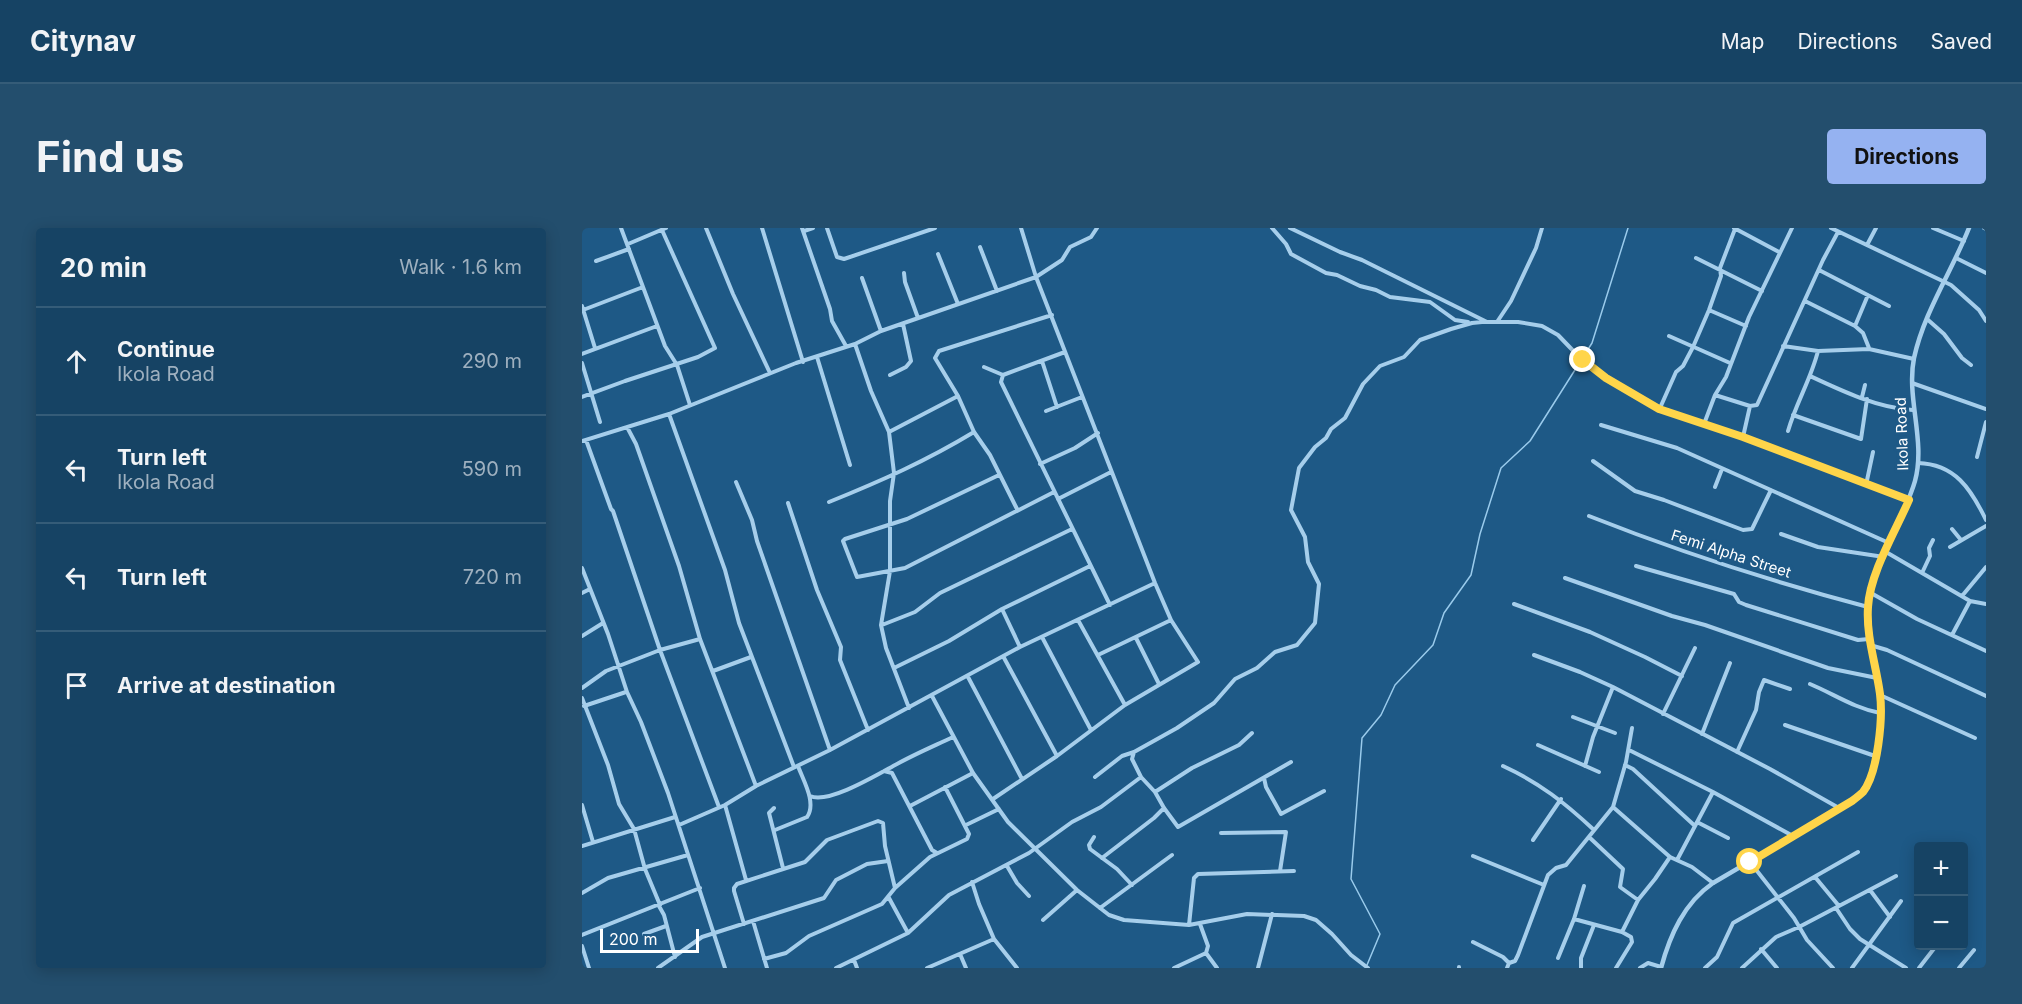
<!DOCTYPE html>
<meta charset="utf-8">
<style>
:root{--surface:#164364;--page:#234e6d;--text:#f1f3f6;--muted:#9eb0bf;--line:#355c78;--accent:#95b2f1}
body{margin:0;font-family:Inter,sans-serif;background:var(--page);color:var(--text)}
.controls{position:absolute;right:18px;bottom:18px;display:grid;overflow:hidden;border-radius:6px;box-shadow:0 3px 15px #0003}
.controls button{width:54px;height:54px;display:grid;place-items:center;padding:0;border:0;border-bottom:2px solid var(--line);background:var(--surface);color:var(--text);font:30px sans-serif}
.scale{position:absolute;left:18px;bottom:15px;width:99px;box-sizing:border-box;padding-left:6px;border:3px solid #fff;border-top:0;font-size:16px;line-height:21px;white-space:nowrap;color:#fff;-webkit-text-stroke:4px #1e5986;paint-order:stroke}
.stop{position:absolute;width:18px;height:18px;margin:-14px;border:4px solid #ffd54a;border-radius:50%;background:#fff}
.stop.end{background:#ffd54a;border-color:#fff;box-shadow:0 2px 6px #0008}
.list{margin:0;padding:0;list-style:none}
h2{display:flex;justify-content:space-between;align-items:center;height:78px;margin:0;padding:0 24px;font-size:26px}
h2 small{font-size:20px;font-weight:400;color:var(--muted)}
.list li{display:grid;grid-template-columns:39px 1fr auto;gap:18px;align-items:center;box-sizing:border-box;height:108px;padding:0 24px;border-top:2px solid var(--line)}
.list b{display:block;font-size:22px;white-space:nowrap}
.list p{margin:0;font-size:20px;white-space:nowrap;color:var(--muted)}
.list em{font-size:20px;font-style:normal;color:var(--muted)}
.icon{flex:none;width:33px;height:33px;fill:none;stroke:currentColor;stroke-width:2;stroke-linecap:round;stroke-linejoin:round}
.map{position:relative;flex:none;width:1404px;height:740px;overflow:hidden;border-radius:6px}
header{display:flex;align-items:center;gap:36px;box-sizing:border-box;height:84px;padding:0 30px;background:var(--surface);border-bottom:2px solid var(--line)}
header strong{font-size:28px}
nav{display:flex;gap:33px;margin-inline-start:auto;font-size:21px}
.intro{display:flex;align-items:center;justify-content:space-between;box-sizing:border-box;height:144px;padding:0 36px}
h1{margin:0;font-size:42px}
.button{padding:15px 27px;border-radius:6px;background:var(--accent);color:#111;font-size:21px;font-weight:700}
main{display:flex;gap:36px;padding:0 36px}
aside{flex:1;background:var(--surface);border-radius:6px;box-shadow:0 3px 15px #0003}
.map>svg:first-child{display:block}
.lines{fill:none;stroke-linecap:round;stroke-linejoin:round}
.stream{stroke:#9acbec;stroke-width:1.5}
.minor{stroke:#a6ceeb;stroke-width:4}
.tertiary{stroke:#a6ceeb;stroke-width:4.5}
.route{stroke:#ffd54a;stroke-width:8}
.labels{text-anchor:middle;stroke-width:6;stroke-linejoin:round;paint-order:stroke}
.street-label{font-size:15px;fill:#fff;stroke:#1e5986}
</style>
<header>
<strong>Citynav</strong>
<nav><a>Map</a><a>Directions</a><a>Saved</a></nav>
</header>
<div class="intro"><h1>Find us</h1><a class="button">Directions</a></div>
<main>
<aside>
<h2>20 min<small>Walk · 1.6 km</small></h2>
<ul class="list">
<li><svg class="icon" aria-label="ahead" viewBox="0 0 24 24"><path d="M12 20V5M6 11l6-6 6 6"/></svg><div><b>Continue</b><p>Ikola Road</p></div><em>290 m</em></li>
<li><svg class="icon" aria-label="left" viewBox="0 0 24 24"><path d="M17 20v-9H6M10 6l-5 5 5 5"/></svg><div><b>Turn left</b><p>Ikola Road</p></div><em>590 m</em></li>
<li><svg class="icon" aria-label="left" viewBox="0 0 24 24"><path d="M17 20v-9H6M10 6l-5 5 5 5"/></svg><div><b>Turn left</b></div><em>720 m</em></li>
<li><svg class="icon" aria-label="arrive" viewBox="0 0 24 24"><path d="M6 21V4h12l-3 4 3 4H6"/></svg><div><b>Arrive at destination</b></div></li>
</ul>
</aside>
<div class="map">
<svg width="1404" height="740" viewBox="0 0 1404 740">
<rect width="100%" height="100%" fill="#1e5986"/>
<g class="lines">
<path class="stream" d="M 785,737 L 798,706 L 769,651 L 780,510 L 799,487 L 813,457 L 851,417 L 862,385 L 889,347 L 898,306 L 919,240 L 948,213 L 1010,115 L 1046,0"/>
<path class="minor" d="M 39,0 L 83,118 L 95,137 L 108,177
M 124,0 L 151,66 L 188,145
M 180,0 L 221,134
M 220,0 L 248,81 L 250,93 L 264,118
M 245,0 L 255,29 L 262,31 L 353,0
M 690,0 L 704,16 L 709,26 L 744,45 L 755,47 L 778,58 L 794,62 L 808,69 L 848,74 L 873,92 L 886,94
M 708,0 L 758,24 L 780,32 L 905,94
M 1152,0 L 1197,24
M 1249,0 L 1369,57 L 1397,82 L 1404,93
M 1351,0 L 1382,13
M 1402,0 L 1404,1
M 222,3 L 231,0
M 46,16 L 84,0
M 1285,17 L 1294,0
M 398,19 L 415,63
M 356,26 L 376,76
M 1114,30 L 1180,63
M 1374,30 L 1404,45
M 14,33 L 47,21
M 1237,42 L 1307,78
M 322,45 L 323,54 L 336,90
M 280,50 L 299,103
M 1223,73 L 1273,98 L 1281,105 L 1287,120
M 0,78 L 13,120
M 1,82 L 61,59
M 1127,82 L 1164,98
M 1345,91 L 1362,106 L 1380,130 L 1389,137
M 915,94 L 929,73 L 954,20 L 960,0
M 1273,98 L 1286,67
M 1087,108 L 1148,135
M 273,116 L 289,163 L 307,204 L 312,245 L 308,273 L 308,343 L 299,397 L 304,420 L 327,480
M 1201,118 L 1236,123 L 1287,121 L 1332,131
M 483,124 L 421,147 L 419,154 L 528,377
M 0,126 L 75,98
M 235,129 L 268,237
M 460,133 L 475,179
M 0,135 L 18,194
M 402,139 L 421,147
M 308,147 L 324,139 L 329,133 L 321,96
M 1228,148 C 1260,163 1296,180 1331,182
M 1330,155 L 1404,181
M 1133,167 L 1168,178 L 1175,177 L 1241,32 L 1256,4
M 0,169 L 43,153 L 116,129 L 133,120 L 80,2
M 1280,169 L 1283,157
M 1078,180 L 1094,144 L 1101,138 L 1111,119 L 1127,82 L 1139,48 L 1138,40 L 1153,1
M 464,183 L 500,169
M 87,186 L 143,342 L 157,395 L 212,539
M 1211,187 L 1279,211 L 1285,171
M 1122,196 L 1133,167 L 1144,149 L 1167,89 L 1210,0
M 1019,197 L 1095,220 L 1307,315
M 45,199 L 54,216 L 97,338 L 118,411 L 174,558
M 1206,203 C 1214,175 1229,151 1236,123
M 307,204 L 376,168
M 1161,209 L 1168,178
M 4,212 L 29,281 L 31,283 L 78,422 L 137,579
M 0,213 L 87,186 L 214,135 L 273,116 L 299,103 L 454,49 L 480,32 L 488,19 L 509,9 L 515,0
M 1395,229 L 1404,194
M 1011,233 L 1053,263 L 1082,272 L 1161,302 L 1170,301 L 1189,262
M 1336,235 C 1373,236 1389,261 1404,292
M 458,236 L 493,220 L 516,205
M 417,247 L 325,291 L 263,311 L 261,313 L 275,349 L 323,340 L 472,264
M 154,254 L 170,292 L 175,313 L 248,522
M 1284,257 L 1291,224
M 1133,259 L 1140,241
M 476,271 L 529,244
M 247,274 C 299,253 344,233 392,204
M 206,275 L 235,362 L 259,419 L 258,432 L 286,502
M 435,281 L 408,227 L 392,204 L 376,168 L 353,130 L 357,123 L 470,87
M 1007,288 C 1098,324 1191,354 1286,379
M 1370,301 L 1379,312
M 1199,306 L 1236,319 L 1302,329
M 1368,319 L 1404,298
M 1304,324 L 1388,373 L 1404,376
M 1054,338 L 1152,366 L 1157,374 L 1164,377 L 1276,412 L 1287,411
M 0,340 L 26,406 L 45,464 L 59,494 L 86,565 L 143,740
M 1340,345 L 1348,328 L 1347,320 L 1351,312
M 983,350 L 1090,388 L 1123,397 L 1246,440 L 1295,450
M 0,365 L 8,361
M 1289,365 L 1335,391 L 1404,423
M 1380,368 L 1404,339
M 932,376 L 1008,404 L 1063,429 L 1100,448
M 420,381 L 438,419
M 496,392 L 543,477
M 300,397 L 333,384 L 358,365 L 490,301
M 1370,407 L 1388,373
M 0,408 L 21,395
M 460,409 L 509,502
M 554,410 L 577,456
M 1288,417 L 1305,422 L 1404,468
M 516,427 L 589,392
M 952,427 L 998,444 L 1031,459 L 1188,541 L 1257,580
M 421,428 L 475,528
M 312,440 L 367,413 L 420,381 L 508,338
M 131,443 L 169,429
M 386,449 L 440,551
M 1228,456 C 1252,466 1272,480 1298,485
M 0,460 L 24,443 L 78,422 L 118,411
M 1298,467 L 1393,510
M 350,468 L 391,545 L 426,594 L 495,662 L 527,687 L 542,692 L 607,697 L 665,686 L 722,688 L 734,692 L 750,706 L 769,727 L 786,740
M 0,470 L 26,537 L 37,576 L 52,601 L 63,641 L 78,677
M 2,478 L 44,464
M 1081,486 L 1113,420
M 991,489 L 1033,505
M 1203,497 L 1293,528
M 1120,506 L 1148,435
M 956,517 L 1017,544
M 1047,522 L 1131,564 L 1211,608
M 1155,524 L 1174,482 L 1177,464 L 1182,452 L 1208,461
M 1043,537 L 1051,541 L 1113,598
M 921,538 C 958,555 983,575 1012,602
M 1003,538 L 1011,509 L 1031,459
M 302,543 L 310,545 L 350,622 L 355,625
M 513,549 L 540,528 L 552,524
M 559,549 L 573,564 L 582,580 L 596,599 L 709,534
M 682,550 L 684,559 L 699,586 L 742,563
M 573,564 L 610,540 L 657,517 L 670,505
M 228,568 C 246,577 298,545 315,536 C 333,526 352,518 371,509
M 411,571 L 475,528 L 543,477 L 616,434 L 589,392 L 573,355 L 454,49 L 439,0
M 0,577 L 11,614
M 143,577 L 164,652
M 328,578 L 391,545
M 1031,579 L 1088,629 L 1110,639 L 1131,655
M 192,580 L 187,585 L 201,640
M 1115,594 L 1146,610
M 97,597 L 143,577 L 174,558 L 248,522 L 438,419 L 573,355
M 384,597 L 417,581
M 193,602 L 225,589 C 235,575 221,552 216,538
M 639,605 L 704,604 L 698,643
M 512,609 L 507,617 L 508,621 L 535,641 L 550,657
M 1007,609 L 1041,641 L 1038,659 L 1056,672
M 951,612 L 979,571
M 0,618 L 93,589
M 891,628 L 962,657
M 520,630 L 572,590 L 582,580
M 1095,632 L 1131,564
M 1168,634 L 1212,690 L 1225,712 L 1251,740
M 425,638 L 435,655 L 447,668
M 1233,649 L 1257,678
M 390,654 L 397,676 L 412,711 L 435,740
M 1288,662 L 1308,689
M 0,665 L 26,650 L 106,627
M 307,670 L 326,705
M 77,678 L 82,687 L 93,729
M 518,680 L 590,627
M 1254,680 L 1268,701 L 1278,711 L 1324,740
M 992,691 L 1040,704 L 1049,709 L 1050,714 L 1034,740
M 461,692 L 495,662
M 171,693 L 185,740
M 162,696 L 152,663 L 152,660 L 155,656 L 223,634 L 245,612 L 296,593 L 301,595 L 303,618 L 313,660
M 618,696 L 626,718 L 624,725 L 635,740
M 607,697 L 612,650 L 616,646 L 712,643
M 1040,704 L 1056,672 L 1073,651 L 1088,629
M 62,706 L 84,698
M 0,707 L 118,660
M 891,714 L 921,729 L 927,735
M 0,718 L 7,740
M 1179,721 L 1195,740
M 378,726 L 384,740
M 976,730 L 992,691 L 1002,658
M 182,731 L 204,725 L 227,708 L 300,676 L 313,660 L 348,629 L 385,611 L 387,606 L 363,559
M 272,732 L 275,740
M 76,740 L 120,709 L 242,670 L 254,652 L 285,636 L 306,633
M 254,740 L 326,705 L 367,667 L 447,625 L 490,594 L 519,579 L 559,549 L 550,531 L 552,524 L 595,500 L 632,475 L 653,451 L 675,440 L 693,424 L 715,417 L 733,395 L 737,356 L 726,334 L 723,309 L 709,282 L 717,240 L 733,219 L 744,210 L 749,201 L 763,190 L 781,156 L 798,138 L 822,129 L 838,112 L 869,101 L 890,95 L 900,94 L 936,94 L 960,98 L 976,107 L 1001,133 L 1024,150 L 1077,181 L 1161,209 L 1327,272
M 345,740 L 412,711
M 592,740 L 624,725
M 676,740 L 690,686
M 877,740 L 877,739
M 925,740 L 927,735 L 933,733 L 936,727 L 966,647 L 974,640 L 984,637 L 1031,579 L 1044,534 L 1050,500
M 999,740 L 999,730 L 1012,697
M 1058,740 L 1066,735 L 1079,739
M 1123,740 L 1135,729 L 1151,695 L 1276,624
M 1160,740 L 1194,709 L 1217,699 L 1314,648
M 1270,740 L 1319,673
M 1337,740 L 1354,718
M 1377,740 L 1392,722"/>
<path class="tertiary" d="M 1079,740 C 1088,707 1102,675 1131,655 L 1271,573 C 1274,570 1278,567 1281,564 C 1296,545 1300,490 1298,466 C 1294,437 1285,411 1286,381 C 1287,341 1322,292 1333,253 C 1344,213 1324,170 1332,130 C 1342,84 1370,43 1387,0"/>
</g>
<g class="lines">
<path class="route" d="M 1001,132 L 1024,150 L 1077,181 L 1161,209 L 1327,272 C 1313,304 1288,345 1286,379 C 1284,409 1294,436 1298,466 C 1301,490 1296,545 1281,564 C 1278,567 1274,570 1270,573 L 1168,634"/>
</g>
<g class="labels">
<g class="street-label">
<text transform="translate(1320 206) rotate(-92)" y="5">Ikola Road</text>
<text transform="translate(1149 326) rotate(18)" y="5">Femi Alpha Street</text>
</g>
</g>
</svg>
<div class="controls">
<button>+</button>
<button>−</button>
</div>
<div class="scale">200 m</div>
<div class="stop" style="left:1168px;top:634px"></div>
<div class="stop end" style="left:1001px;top:132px"></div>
</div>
</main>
